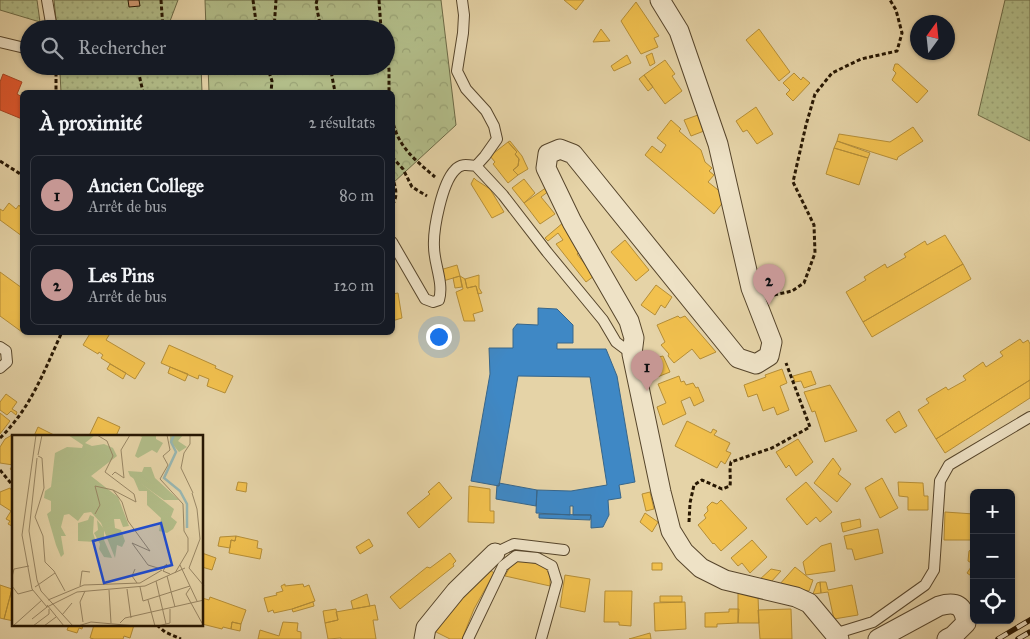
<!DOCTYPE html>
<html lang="fr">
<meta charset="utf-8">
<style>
:root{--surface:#171b24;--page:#242831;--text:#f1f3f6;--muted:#9ea1a6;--line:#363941;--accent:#c59692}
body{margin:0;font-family:"IM FELL Great Primer",serif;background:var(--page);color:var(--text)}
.controls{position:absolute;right:15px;bottom:15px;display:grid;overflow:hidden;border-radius:8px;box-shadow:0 1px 4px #0004}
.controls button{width:45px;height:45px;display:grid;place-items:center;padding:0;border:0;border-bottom:1px solid var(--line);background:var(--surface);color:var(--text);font:25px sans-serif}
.compass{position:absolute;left:910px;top:15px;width:45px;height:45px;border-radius:50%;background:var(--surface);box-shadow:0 1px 4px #0004;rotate:15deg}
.you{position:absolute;left:438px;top:336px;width:18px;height:18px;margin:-12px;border:4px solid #fff;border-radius:50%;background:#1a73e8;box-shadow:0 0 0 8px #1a73e833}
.badge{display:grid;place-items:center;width:32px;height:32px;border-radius:50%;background:var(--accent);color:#111;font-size:16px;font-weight:700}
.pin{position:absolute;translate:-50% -41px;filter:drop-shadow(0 1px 2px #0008)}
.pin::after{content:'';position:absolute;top:26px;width:18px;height:15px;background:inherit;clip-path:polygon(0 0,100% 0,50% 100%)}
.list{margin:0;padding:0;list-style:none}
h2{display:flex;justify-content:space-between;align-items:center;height:65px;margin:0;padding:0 20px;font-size:21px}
h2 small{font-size:16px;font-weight:400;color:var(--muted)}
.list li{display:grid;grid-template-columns:32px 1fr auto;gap:15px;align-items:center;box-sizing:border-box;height:80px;margin:0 10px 10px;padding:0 10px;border:1px solid var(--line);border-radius:8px}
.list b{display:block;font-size:19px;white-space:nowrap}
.list p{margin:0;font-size:16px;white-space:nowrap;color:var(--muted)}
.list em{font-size:16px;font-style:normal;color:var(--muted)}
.icon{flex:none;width:28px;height:28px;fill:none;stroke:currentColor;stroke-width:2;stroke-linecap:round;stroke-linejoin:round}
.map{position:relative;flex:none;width:1030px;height:639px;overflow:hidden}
.search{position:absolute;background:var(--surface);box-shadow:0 1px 4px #0004;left:20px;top:20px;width:375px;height:55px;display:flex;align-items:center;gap:12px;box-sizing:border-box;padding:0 18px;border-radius:28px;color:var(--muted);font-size:19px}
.panel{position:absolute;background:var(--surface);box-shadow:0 1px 4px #0004;left:20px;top:90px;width:375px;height:245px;border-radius:8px}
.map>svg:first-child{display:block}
.grass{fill:url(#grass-dots);stroke:#6c6a46}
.forest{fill:url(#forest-crowns);stroke:#6c6a46}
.homes{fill:#f2c14e;stroke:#b58e37}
.shops{fill:#e4572e;stroke:#ab4421}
.schools{fill:#3f88c5;stroke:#38668a}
.building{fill:#d39d75;stroke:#261602}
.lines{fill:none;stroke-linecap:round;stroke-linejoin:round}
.lane-casing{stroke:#56452b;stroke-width:12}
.street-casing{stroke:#56452b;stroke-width:21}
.path{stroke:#261602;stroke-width:3;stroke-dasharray:4 2.5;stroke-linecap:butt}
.lane{stroke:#eee2c6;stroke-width:10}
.street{stroke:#eee2c6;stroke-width:19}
.rail-casing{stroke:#261602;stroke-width:5.5}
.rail{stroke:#eee2c6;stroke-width:4;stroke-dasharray:11;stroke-linecap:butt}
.inset-river{fill:none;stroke:#98b6b1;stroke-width:2.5}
.inset-road{fill:none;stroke:#998765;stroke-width:1}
.view{fill:#1d4ed8;fill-opacity:0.15;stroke:#1d4ed8;stroke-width:2.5}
.inset-edge{fill:none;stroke:#261602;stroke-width:2.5}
</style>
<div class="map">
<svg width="1030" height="639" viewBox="0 0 1030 639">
<defs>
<pattern id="grass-dots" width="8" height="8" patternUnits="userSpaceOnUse" patternTransform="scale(1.25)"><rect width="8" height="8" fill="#b2bd89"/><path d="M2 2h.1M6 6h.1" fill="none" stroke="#99a275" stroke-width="1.8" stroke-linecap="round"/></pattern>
<pattern id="forest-crowns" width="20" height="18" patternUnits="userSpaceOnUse" patternTransform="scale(1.25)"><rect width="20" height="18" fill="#b2bd89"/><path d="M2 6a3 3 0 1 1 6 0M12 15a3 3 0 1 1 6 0" fill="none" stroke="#99a275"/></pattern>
</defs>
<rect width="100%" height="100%" fill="#e5d3a7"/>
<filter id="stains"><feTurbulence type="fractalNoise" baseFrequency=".004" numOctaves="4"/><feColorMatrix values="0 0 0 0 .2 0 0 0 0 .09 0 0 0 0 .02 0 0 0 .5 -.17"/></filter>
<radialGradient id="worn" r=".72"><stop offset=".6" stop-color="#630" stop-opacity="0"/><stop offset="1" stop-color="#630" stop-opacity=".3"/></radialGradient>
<path class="grass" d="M 0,0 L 37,0 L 40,22 L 0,10 Z
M 54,0 L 178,0 L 167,29 L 57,29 Z
M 1005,0 L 1030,0 L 1030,141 L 978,115 Z
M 122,66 L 201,66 L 202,92 L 61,92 L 60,73 Z"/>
<path class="forest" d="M 205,0 L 441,0 L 456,125 L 393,183 L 392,92 L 209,92 L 208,66 L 386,66 L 386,29 L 206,29 Z"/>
<path class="homes" d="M 564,0 L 584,0 L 576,10 Z
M 636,2 L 659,36 L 654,38 L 658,47 L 641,54 L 621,21 Z
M 601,29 L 610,41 L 593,42 Z
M 759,29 L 790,72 L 779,81 L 746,40 Z
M 652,53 L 655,63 L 650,66 L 646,56 Z
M 627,55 L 631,63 L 614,71 L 611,66 Z
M 665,60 L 675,74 L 672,76 L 682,91 L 665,104 L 644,75 Z
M 895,64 L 898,64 L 928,91 L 917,103 L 892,80 L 896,73 L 893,70 Z
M 794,73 L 801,80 L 803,77 L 810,83 L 793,101 L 786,94 L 790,90 L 783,83 Z
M 644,75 L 653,87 L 648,91 L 639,79 Z
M 756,107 L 773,134 L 757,144 L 747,130 L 743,132 L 736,121 Z
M 698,115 L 704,131 L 691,136 L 684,120 Z
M 671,120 L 681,129 L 679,131 L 701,150 L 705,162 L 712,168 L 709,171 L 714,175 L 708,182 L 727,197 L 714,214 L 645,155 L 652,146 L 661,153 L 666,145 L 657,138 Z
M 913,127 L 923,141 L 898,157 L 897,160 L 837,141 L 839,134 L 890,142 Z
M 510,141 L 522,156 L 528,169 L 518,175 L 513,170 L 518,166 L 519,159 L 515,154 L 517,152 L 508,142 Z
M 837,141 L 870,153 L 868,158 L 834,148 Z
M 508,142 L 517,152 L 515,154 L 519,159 L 518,166 L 513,170 L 518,175 L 508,183 L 493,164 L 495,162 L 490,156 Z
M 834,148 L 868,158 L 859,185 L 826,174 Z
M 474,178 L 476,180 L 490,189 L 504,212 L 492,218 L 471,184 Z
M 524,179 L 535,193 L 524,203 L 512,188 Z
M 547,187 L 549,191 L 541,197 L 555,214 L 540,224 L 524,203 Z
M 9,203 L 16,209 L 19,205 L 22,210 L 22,236 L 0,220 L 0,209 L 3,211 Z
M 564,222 L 579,252 L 577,254 L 594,276 L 586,282 L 556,244 L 563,240 L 558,233 L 548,241 L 545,238 Z
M 945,235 L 963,264 L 863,322 L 846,292 L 866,280 L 864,277 L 885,264 L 887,268 L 906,257 L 904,254 L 925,241 L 927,245 Z
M 625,240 L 649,270 L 636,281 L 611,252 Z
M 963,264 L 971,279 L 872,337 L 863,322 Z
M 457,265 L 460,276 L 443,281 L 440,270 Z
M 0,272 L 22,288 L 22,332 L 0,316 Z
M 479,275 L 479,288 L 482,293 L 478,294 L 476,286 L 467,288 L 465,279 Z
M 460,276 L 465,279 L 467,288 L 476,286 L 483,311 L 473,314 L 475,321 L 464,321 L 456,292 L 463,289 Z
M 460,276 L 462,287 L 455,288 L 453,278 Z
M 656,285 L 672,297 L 665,308 L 661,305 L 655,315 L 641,305 Z
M 398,293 L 402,318 L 392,321 L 392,294 Z
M 678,316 L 680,318 L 685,316 L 716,352 L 700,359 L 692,349 L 674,363 L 668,356 L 669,354 L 661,345 L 665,342 L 657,325 Z
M 91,332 L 111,332 L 106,340 L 145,363 L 135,379 L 101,358 L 103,355 L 99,352 L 98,354 L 83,345 Z
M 1020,339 L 1023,343 L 1028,340 L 1030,344 L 1030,380 L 936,439 L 918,410 L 929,403 L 926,399 L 946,387 L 948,390 L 966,380 L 963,376 L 983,362 L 986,367 L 1003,356 L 1000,352 Z
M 169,345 L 216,366 L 215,368 L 233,376 L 225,393 L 207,386 L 209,379 L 199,375 L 198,379 L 161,363 Z
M 663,356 L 670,372 L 647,381 L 645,372 L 647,360 Z
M 110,364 L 126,373 L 123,379 L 107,369 Z
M 170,367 L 188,374 L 185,381 L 168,373 Z
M 782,369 L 787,383 L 780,386 L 789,410 L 777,415 L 774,407 L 763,411 L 757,394 L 748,397 L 744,385 L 766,377 L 765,375 Z
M 811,371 L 816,384 L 804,388 L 801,381 L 795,382 L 793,376 Z
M 679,376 L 681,382 L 684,381 L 686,385 L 693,383 L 696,388 L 698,387 L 704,401 L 694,406 L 690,397 L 681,401 L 686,414 L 663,425 L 657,407 L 666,403 L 658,384 Z
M 1030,380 L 1030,398 L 945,453 L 936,439 Z
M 830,385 L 857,431 L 825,442 L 815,411 L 812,412 L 804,392 Z
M 6,394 L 17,402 L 12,409 L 17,412 L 16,415 L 11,411 L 7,415 L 0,410 L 0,402 Z
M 899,411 L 907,426 L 895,433 L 886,420 Z
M 0,413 L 10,421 L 0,434 Z
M 98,417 L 120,427 L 116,436 L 89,436 Z
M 687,421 L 711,433 L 713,429 L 717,431 L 714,435 L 730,443 L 726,451 L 731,453 L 725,464 L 721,461 L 717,468 L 675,446 Z
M 38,427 L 56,436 L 34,436 Z
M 12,435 L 14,444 L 12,448 L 14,449 L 14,471 L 10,469 L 13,465 L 0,463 L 0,447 L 5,439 Z
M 798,439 L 813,462 L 796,476 L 789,465 L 786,468 L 776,452 Z
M 833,458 L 841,469 L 838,474 L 851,484 L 837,502 L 814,483 Z
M 882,478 L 898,508 L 880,518 L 865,488 Z
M 238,482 L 247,483 L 246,492 L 236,490 Z
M 439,482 L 452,498 L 419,528 L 407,513 L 430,494 L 428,492 Z
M 806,482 L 832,512 L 820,522 L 816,517 L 807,525 L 786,499 Z
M 898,482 L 923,483 L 924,496 L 928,496 L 928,510 L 908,510 L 908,497 L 899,496 Z
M 469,486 L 490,489 L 490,511 L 494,511 L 494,523 L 468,522 Z
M 10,488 L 14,494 L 14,527 L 8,524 L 10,521 L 6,519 L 11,511 L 0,504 L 0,492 Z
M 650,492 L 654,509 L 646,511 L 642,494 Z
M 721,500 L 747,528 L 721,551 L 714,543 L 713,544 L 698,525 L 706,518 L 704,515 L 708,511 L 707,507 L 712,502 L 717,504 Z
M 945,512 L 974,514 L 974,540 L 944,540 Z
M 645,513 L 658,522 L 652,532 L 640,522 Z
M 860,519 L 861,527 L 843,532 L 841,523 Z
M 878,529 L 883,553 L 855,560 L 852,549 L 847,549 L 844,536 Z
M 236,536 L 235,541 L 231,540 L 230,548 L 218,546 L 220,537 Z
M 236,536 L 258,541 L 257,548 L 262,549 L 260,559 L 229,553 L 231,540 L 235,541 Z
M 369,539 L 373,546 L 360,554 L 356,547 Z
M 752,540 L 767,557 L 750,573 L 742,563 L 738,566 L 731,558 Z
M 831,543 L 835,571 L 806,575 L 803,562 L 821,546 Z
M 973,548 L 974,548 L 974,578 L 967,573 L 973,564 L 968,561 L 969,551 Z
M 202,553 L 216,558 L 212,570 L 202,567 Z
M 450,553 L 456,561 L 453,564 L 454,566 L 400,609 L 390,597 L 427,567 L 430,568 Z
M 520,560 L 542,565 L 547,570 L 550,576 L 550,586 L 505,576 L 511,565 Z
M 652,563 L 662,563 L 662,570 L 652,570 Z
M 795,567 L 810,579 L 813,580 L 809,591 L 779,585 Z
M 771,569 L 781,571 L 770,583 L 758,581 Z
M 490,570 L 494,573 L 474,609 L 462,639 L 450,639 L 436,632 L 450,611 Z
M 565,575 L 590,579 L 585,612 L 560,607 Z
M 820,582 L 826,582 L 828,590 L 852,585 L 858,615 L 834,619 L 828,592 L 821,593 Z
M 820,582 L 821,593 L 813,594 L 817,583 Z
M 285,584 L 285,586 L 303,584 L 304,587 L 309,585 L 315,601 L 292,609 L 274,613 L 273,610 L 268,612 L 264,598 L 277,595 L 276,593 L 283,591 L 281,586 Z
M 0,585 L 12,589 L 4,619 L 0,618 Z
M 12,589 L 14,589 L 14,621 L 4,619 Z
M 738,590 L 758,596 L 759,623 L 738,623 Z
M 605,591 L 632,591 L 631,626 L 619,625 L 619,622 L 604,622 Z
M 367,594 L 370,606 L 353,609 L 351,601 Z
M 660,596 L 682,596 L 682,602 L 660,602 Z
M 210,597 L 246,610 L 241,624 L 232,622 L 231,629 L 223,627 L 222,629 L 202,624 L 202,598 L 209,600 Z
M 313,602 L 314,606 L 293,612 L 292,609 Z
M 685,602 L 686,629 L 655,631 L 654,603 Z
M 375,605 L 378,620 L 373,620 L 376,639 L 341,639 L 341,638 L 328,639 L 325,623 L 338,620 L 336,612 Z
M 336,609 L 338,620 L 325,623 L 323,611 Z
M 729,609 L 739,609 L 738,623 L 717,624 L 717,627 L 705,627 L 705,613 L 729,612 Z
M 791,609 L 792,639 L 760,639 L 758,610 Z
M 232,622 L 241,624 L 240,631 L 231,629 Z
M 283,622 L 298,623 L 297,631 L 301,632 L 301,639 L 258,639 L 260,630 L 279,636 Z
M 69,625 L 83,625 L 82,629 L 79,628 L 77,633 L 67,630 Z
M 94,625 L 134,625 L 130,638 L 124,636 L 123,639 L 94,639 L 90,638 Z
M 650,633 L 651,639 L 629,639 Z"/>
<path class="shops" d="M 3,74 L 22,82 L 17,94 L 22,97 L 22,119 L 0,110 L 0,82 Z"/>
<path class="schools" d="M 538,308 L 557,309 L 573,325 L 573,343 L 557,343 L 557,349 L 606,349 L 617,376 L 635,482 L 619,485 L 621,498 L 608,500 L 609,515 L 603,527 L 591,528 L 591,515 L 573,515 L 573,506 L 570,506 L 570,515 L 536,513 L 537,490 L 571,491 L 607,485 L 590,377 L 518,376 L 499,486 L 471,481 L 490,374 L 489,348 L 513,348 L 513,329 L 517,324 L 538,325 Z
M 499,483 L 537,490 L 536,506 L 496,499 L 497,485 L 499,486 Z
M 539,514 L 591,515 L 590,520 L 539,518 Z"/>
<path class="building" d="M 128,0 L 139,0 L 140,6 L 129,7 Z"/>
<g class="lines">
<defs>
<path id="lane" d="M 47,0 L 52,29
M 462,0 L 464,15 L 463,33 L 457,71 L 466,89 L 486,111 L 494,126 L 497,139 L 485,156 L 476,166
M 0,42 L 29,49
M 392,242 L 425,299 L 433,302 L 439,300 C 444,283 434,264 434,247 C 433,229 442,183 455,170 C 461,163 468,165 476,166 L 503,195 L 547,252 L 603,320 L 616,342 L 632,354
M 0,347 L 6,351 L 7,362 L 0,368
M 495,553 L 514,544 L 564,550
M 834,634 L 873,622 L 925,585 L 934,570 L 940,481 L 949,465 L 1030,417
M 468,639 L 503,566 L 516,556 L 537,558 L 552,566 L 557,582 L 541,639"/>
<path id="street" d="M 660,0 L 679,31 L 718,144 L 751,288 L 772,342 L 769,356 L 756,364 L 738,358 L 573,154 L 560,149 L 548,154 L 546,168 L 572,222 L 629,321 L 634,338 L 632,354 L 661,492 L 671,531 L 684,552 L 701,568 L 725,580 L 796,597 L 809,603 L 839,639
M 424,639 L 426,628 L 456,591 L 495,553
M 878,639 L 939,606 C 956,601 964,605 966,623 L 953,636 L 947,639"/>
</defs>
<use href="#lane" class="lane-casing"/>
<use href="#street" class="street-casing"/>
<path class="path" d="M 161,0 L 163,29
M 253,0 L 257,29
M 317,0 L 316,4 L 321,29
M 379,0 L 381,29
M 274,29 L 276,0
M 386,55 L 389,69 L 389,92
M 56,66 L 56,92
M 134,66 L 138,70 L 143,92
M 267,66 L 272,81 L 271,92
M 330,66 L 335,92
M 56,67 L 64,66
M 392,118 C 397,146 414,159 435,177
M 392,157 L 403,169 L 412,187 L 427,196
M 0,161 L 22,175
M 392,176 C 395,186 399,196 392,205
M 774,295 L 792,291 L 804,283 L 815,253 L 814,225 L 793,182 L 806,125 L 815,94 L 832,73 L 861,59 L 897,51 L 902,33 L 896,10 L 890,0
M 0,438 C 31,408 44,371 62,332
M 0,470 L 14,487
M 689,522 L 690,503 L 694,485 L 702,480 L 722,489 L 730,486 C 731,478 729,470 731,462 L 772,448 L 810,427 L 786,363
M 157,625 L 165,632 L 181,639"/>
<use href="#lane" class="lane"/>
<use href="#street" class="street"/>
<defs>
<path id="rail" d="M 998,639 L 1030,620
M 1018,639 L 1030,632"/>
</defs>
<use href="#rail" class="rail-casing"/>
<use href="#rail" class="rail"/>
</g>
<g transform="translate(12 435)">
<rect width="191" height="191" fill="#e5d3a7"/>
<path d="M 125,0 L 144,0 L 144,4 L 151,8 L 145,18 L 140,15 L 126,23 L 123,21 L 130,2 ZM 121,42 L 162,74 L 159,82 L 165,87 L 161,94 L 155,98 L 147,96 L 149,83 L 135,70 L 135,56 L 127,56 ZM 78,80 L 82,82 L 81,98 L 84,107 L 66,106 L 66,88 L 76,85 ZM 85,85 L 92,94 L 92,105 L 100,123 L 92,122 L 87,114 L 88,109 L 82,98 L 86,95 Z" fill="#b2bd89"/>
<path d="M 56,0 L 83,0 L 73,8 L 80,11 L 92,9 L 101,13 L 105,21 L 79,41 L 106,62 L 117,91 L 111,92 L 108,84 L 102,84 L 103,93 L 109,95 L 113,106 L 110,112 L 105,110 L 103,123 L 89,88 L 79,77 L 72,78 L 66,86 L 57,79 L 52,80 L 49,92 L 54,101 L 49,101 L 52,119 L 49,122 L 44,110 L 35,79 L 39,76 L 39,66 L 32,63 L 33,56 L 39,52 L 43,18 L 55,12 L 70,13 L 71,10 ZM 171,0 L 166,6 L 175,12 L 167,17 L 158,6 L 158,1 ZM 132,32 L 139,32 L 143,43 L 167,65 L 152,65 L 118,41 L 116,36 L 130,37 Z" fill="#b2bd89"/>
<path class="inset-river" d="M 162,0 L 159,7 L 164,17 L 152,43 L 168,56 L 175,69 L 175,93"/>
<path class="inset-road" d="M 24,0 L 10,100 L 20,154 L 35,172M 85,0 L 95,6 L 101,21 L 93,37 L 122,59 L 124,67 L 101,55 L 110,67 L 116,86 L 138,116 L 120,108 L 136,130 L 149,134 L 155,129 L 151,136 L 158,139M 155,0 L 158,15 L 151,21 L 156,30 L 148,44 L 171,69 L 172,96 L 176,103 L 176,116 L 163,138M 178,0 L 178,9 L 172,18 L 169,33 L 181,58M 26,20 L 30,0M 26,21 L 30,23 L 32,53 L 23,82 L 31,101 L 33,127 L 42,136 L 53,156M 25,23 L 17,96 L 25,145 L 29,156 L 61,191M 100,40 L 103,37 L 112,43 L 109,15 L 118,0M 180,58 L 185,74 L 188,104 L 177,133 L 192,151M 83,79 L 88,70 L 83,51 L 101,55M 168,130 L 185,166M 123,134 L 120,141 L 125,148M 155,141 L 163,172M 0,142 L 2,134 L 17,131M 144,146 L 154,189M 0,151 L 6,159 L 21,155M 68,151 L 70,136 L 78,137M 23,152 L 43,138M 128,152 L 131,166 L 178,151M 178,153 L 174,159 L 179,168M 115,154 L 119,183M 97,155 L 99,188M 36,165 L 72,150 L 128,148 L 150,135M 136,165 L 143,191M 179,168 L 190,188M 35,170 L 52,191M 35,172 L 65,157 L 133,151 L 173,133M 50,180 L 60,168M 20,184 L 35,172M 71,187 L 68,167 L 73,156M 108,188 L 113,183 L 192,165M 1,191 L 30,165M 21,191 L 37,179 L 37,174M 32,191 L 44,182M 66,191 L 79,187 L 124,191M 146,191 L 158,188 L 158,174"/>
<path class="view" d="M 149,88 L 160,130 L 92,148 L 81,106 Z"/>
<rect width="191" height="191" class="inset-edge"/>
</g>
<rect width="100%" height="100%" filter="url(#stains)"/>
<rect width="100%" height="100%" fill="url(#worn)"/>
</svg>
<div class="controls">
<button>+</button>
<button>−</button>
<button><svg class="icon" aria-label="locate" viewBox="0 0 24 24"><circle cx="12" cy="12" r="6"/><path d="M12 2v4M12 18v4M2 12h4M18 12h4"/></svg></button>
</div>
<svg class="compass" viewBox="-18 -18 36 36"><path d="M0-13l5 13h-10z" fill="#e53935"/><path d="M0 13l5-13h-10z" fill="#9ea1a6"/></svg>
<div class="you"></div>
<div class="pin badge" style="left:647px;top:391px">1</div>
<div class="pin badge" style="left:769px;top:305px">2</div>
<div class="search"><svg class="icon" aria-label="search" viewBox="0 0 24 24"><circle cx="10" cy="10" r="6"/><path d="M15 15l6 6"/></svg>Rechercher</div>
<section class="panel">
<h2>À proximité<small>2 résultats</small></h2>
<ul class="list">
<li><span class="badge">1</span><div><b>Ancien College</b><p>Arrêt de bus</p></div><em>80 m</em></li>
<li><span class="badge">2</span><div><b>Les Pins</b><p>Arrêt de bus</p></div><em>120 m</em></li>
</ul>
</section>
</div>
